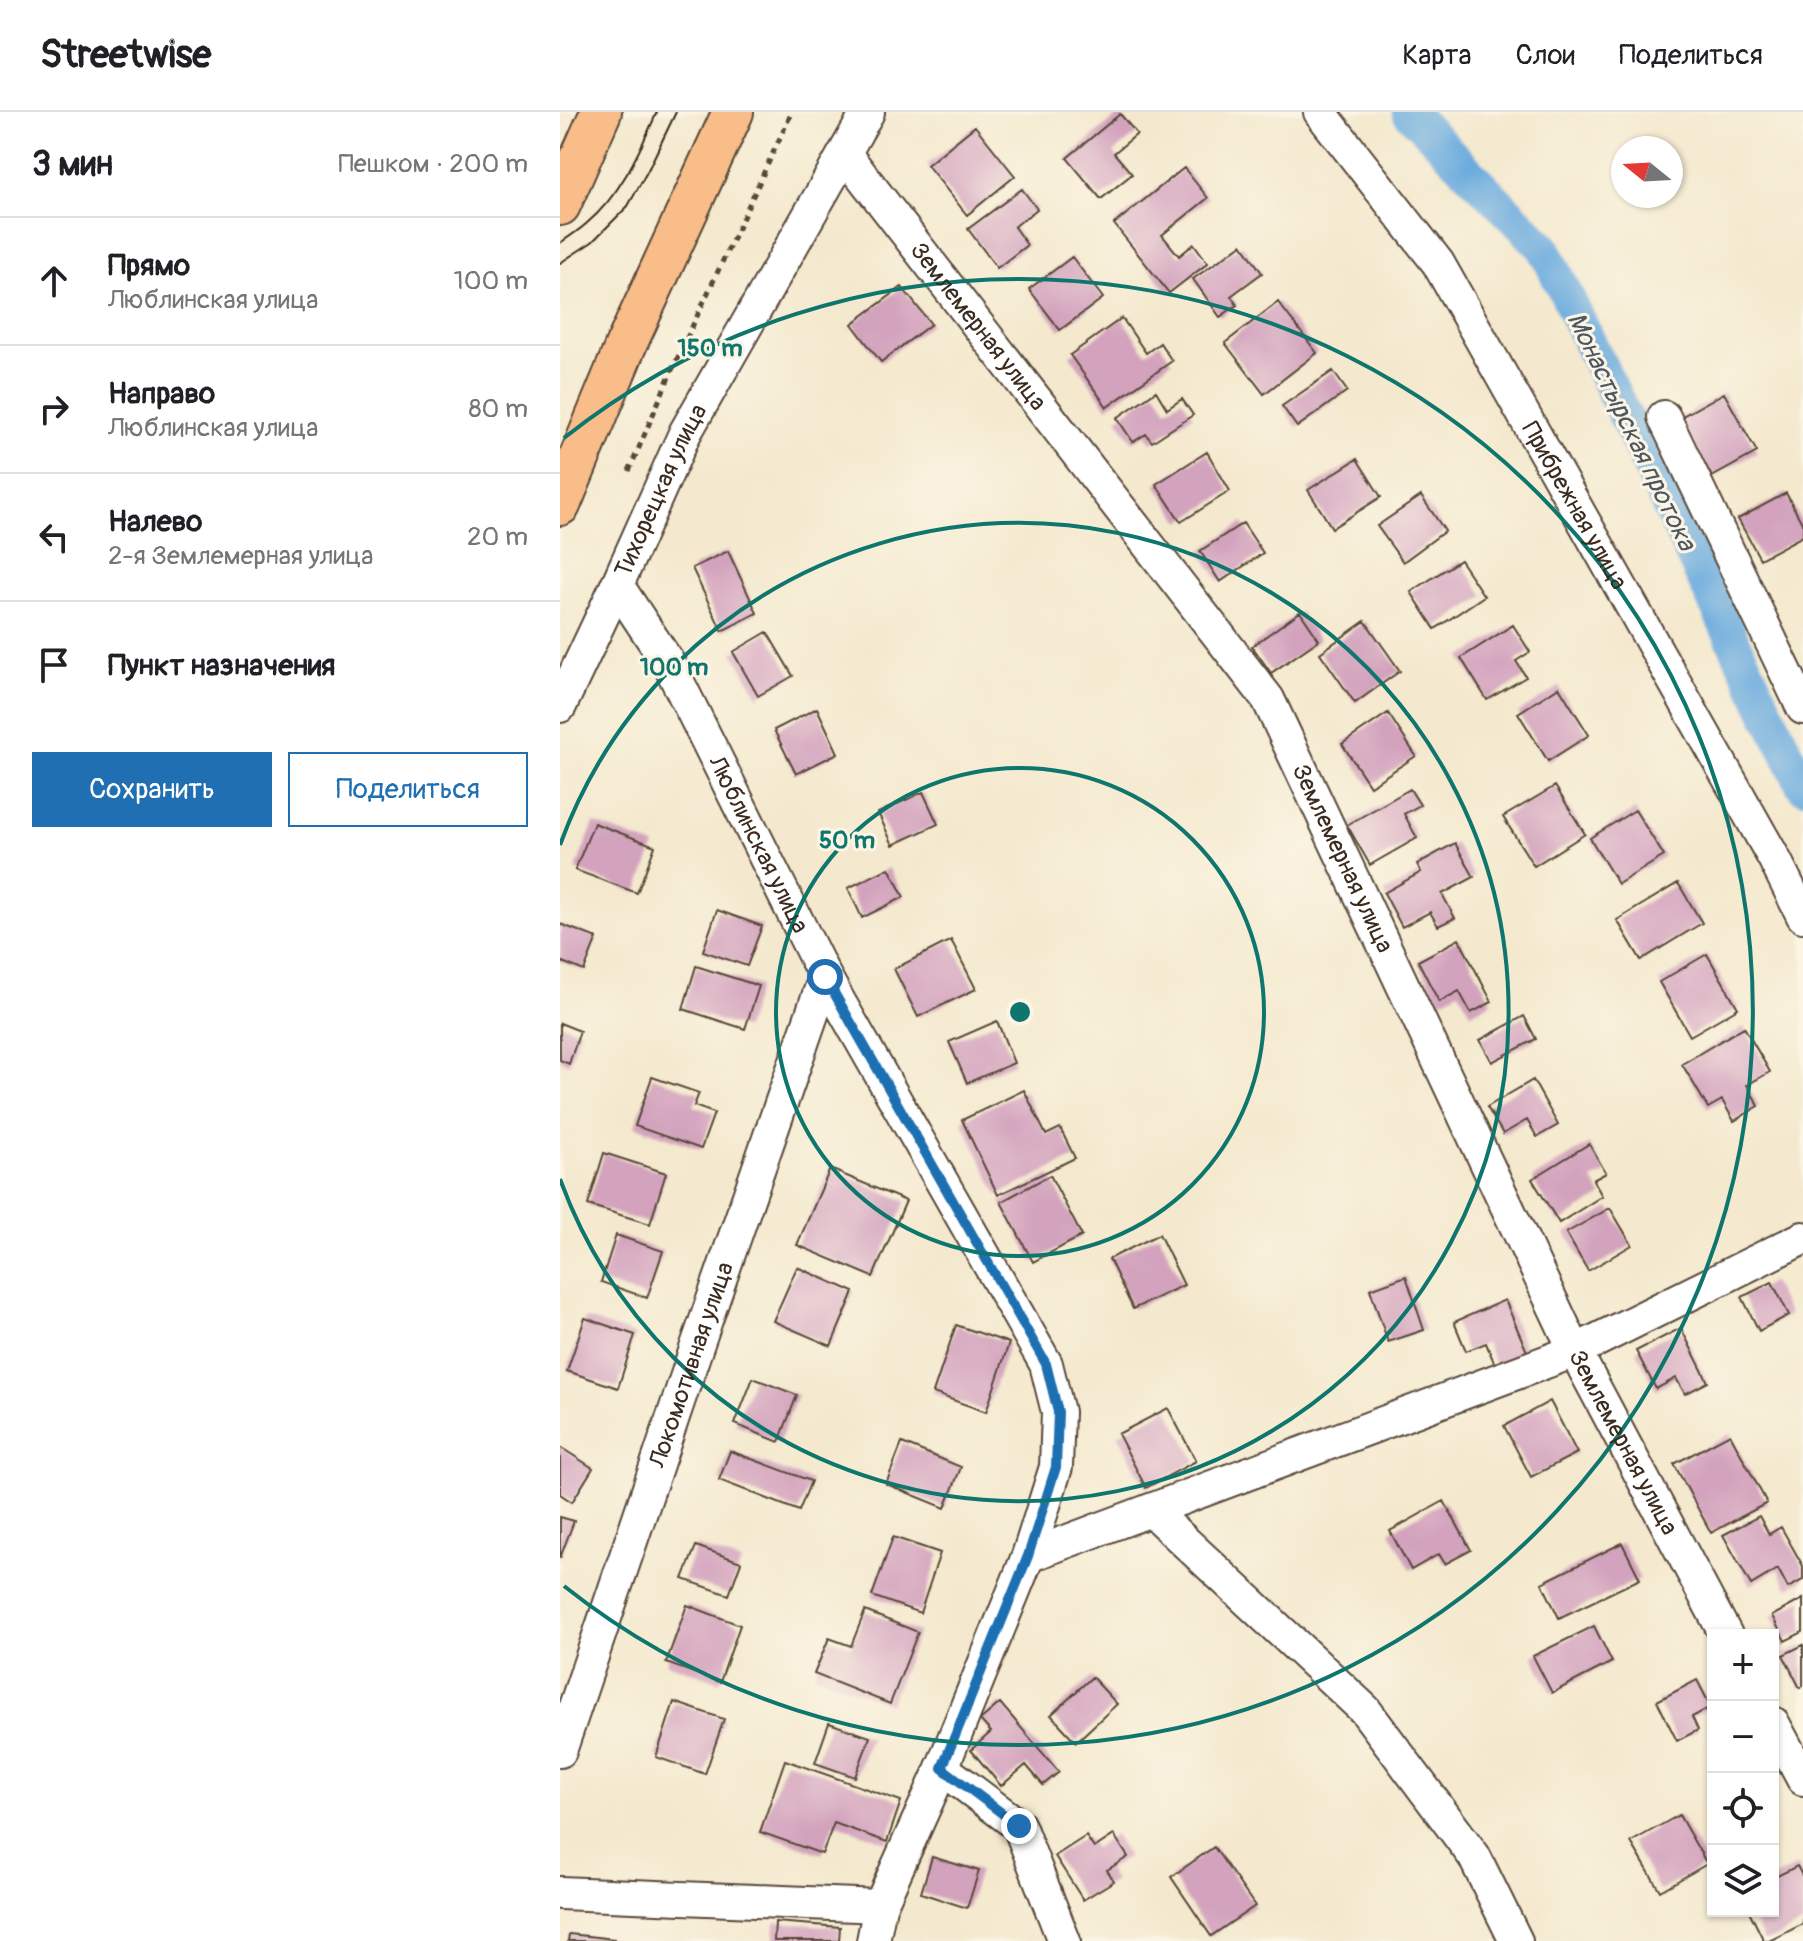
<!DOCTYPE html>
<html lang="ru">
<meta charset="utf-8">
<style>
:root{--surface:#fff;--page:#f6f6f6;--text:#202124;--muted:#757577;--line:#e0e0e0;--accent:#1f6fb2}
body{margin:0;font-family:Pangolin,sans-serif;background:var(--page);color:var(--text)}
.controls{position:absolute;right:24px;bottom:24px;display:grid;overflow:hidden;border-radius:0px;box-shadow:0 2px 6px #0004}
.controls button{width:72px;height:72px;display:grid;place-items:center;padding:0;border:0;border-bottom:2px solid var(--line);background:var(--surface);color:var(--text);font:40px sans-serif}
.compass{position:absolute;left:1051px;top:24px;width:72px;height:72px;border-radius:50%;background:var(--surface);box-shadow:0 2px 6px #0004;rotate:288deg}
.stop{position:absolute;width:24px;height:24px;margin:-18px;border:6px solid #1f6fb2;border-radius:50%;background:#fff}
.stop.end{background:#1f6fb2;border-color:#fff;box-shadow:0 2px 8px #0008}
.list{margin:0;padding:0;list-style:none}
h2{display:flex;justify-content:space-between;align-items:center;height:104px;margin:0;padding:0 32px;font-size:34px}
h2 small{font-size:26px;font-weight:400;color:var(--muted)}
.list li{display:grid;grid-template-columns:52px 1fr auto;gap:24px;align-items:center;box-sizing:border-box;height:128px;padding:0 32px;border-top:2px solid var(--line)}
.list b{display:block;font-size:30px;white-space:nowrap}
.list p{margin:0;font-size:26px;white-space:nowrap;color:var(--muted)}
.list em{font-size:26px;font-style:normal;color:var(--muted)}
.actions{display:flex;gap:16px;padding:24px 32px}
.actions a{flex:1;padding:18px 0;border:2px solid var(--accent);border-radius:0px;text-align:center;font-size:28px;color:var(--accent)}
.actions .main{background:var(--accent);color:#fff}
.icon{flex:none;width:44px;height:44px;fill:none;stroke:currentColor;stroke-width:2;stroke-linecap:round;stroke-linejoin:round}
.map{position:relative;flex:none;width:1243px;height:1829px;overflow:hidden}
header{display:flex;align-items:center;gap:48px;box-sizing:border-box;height:112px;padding:0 40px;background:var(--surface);border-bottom:2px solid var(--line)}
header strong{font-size:38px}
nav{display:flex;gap:44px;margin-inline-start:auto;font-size:28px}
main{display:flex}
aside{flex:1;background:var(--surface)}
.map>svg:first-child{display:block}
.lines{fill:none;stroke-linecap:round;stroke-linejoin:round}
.canal{stroke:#6babde;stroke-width:34}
.building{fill:#d3a3bd}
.minor-casing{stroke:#574738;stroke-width:36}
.major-casing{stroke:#574738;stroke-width:44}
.path{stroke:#574738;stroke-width:5;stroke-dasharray:6 6;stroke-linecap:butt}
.minor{stroke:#fff;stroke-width:32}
.major{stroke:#f8bd89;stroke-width:40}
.tram{stroke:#3b2a1e;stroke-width:2}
.route{stroke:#1f6fb2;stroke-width:10}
.ring{fill:none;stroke:#0f766e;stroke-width:4}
.labels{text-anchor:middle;stroke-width:6;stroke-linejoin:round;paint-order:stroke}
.street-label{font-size:24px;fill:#3b2a1e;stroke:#fcf5e5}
.water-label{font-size:26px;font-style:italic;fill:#4c5761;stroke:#fcf5e5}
.centre{fill:#0f766e;stroke:#fcf5e5;stroke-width:4}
.ring-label{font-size:24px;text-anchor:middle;font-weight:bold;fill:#0f766e;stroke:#fcf5e5;stroke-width:6;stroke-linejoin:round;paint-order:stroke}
</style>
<header>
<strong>Streetwise</strong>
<nav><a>Карта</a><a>Слои</a><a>Поделиться</a></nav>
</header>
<main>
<aside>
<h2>3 мин<small>Пешком · 200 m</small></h2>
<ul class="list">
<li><svg class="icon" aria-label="ahead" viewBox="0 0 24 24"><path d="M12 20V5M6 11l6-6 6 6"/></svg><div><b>Прямо</b><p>Люблинская улица</p></div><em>100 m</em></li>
<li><svg class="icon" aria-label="right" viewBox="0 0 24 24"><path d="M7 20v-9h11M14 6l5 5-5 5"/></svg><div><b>Направо</b><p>Люблинская улица</p></div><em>80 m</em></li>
<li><svg class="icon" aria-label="left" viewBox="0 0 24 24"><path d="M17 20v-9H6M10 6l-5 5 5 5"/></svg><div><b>Налево</b><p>2-я Землемерная улица</p></div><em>20 m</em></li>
<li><svg class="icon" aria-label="arrive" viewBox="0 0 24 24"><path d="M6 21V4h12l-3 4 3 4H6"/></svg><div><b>Пункт назначения</b></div></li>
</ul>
<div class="actions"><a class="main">Сохранить</a><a>Поделиться</a></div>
</aside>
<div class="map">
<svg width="1243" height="1829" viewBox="0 0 1243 1829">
<rect width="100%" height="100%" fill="#fcf5e5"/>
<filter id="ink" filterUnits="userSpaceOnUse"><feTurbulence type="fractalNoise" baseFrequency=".0125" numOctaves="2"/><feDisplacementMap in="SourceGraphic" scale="16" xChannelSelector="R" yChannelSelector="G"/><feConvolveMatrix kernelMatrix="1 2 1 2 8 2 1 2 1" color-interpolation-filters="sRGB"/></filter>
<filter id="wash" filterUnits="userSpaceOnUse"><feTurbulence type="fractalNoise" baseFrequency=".006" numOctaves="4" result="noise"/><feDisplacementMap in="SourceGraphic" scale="32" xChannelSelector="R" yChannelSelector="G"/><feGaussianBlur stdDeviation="1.8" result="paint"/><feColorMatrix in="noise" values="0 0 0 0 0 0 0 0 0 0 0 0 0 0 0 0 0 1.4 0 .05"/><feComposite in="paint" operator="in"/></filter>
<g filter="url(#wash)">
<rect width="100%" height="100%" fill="#f4e9ce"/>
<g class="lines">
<path class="canal" d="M 849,0 L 984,136 L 1243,674"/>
</g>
<g id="blocks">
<path class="building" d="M 560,2 L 577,22 L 554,41 L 572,62 L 541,87 L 507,46 Z
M 415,14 L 455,64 L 407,103 L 367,53 Z
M 624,56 L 648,86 L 602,123 L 619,144 L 634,132 L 648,151 L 609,181 L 554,112 Z
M 462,77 L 477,97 L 454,115 L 467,133 L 437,156 L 408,117 Z
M 682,132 L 702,161 L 671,184 L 677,193 L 660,205 L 633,167 Z
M 512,145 L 543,186 L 500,218 L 469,177 Z
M 342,175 L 371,212 L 321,250 L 292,212 Z
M 718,190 L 757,241 L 704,282 L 665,231 Z
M 562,206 L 586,241 L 600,231 L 612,249 L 547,295 L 510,243 Z
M 773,259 L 787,279 L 737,315 L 722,294 Z
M 596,279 L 607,297 L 622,287 L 633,303 L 592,330 L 586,322 L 573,330 L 557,306 Z
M 1164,281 L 1197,340 L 1152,365 L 1119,306 Z
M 647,340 L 670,379 L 621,410 L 596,372 Z
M 797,347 L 821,385 L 772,416 L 748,378 Z
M 1226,381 L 1243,413 L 1243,424 L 1200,447 L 1178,407 Z
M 861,384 L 885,419 L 843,450 L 817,414 Z
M 683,411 L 703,441 L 660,470 L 640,439 Z
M 168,439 L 197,501 L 162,519 L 132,456 Z
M 900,448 L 924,484 L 875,517 L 851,480 Z
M 740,500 L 759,528 L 711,561 L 692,534 Z
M 805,509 L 840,559 L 795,591 L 760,541 Z
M 953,513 L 970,540 L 956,549 L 966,565 L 927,588 L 901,546 Z
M 207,520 L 233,564 L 198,584 L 173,540 Z
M 999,575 L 1029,623 L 988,649 L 958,601 Z
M 257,596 L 278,641 L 236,662 L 214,618 Z
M 828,601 L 856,644 L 810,674 L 782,632 Z
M 995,674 L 1025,722 L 974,754 L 943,705 Z
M 850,677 L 860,693 L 844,702 L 857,726 L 810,753 L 787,713 Z
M 363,680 L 378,712 L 333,733 L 318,701 Z
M 1075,698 L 1104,744 L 1058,772 L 1030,726 Z
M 34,711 L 95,734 L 77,781 L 15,758 Z
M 895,731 L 914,765 L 882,782 L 895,806 L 878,814 L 870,800 L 842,815 L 824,781 L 861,760 L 857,752 Z
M 329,756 L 344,785 L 302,806 L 288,776 Z
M 1118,771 L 1142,811 L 1081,848 L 1057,808 Z
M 157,798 L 202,814 L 187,854 L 143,839 Z
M 0,812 L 37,826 L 24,859 L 0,849 Z
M 899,827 L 932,890 L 911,901 L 899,879 L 879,890 L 858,849 Z
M 391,828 L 416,877 L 358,905 L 334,857 Z
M 1147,842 L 1178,896 L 1130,924 L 1099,870 Z
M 136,854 L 199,874 L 185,917 L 123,897 Z
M 964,904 L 976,927 L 932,950 L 920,928 Z
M 437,909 L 454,951 L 407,971 L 389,930 Z
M 0,911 L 20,919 L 9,952 L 0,948 Z
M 1184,915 L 1210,960 L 1187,973 L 1199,994 L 1174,1009 L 1162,988 L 1148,996 L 1122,952 Z
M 92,965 L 139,981 L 134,994 L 154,1001 L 141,1037 L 75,1014 Z
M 973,968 L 998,1013 L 977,1025 L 967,1008 L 943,1022 L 927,995 Z
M 464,978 L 486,1023 L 500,1016 L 515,1046 L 438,1083 L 402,1008 Z
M 1029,1032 L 1046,1061 L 1033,1068 L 1042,1084 L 999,1111 L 972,1067 Z
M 44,1041 L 106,1061 L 90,1112 L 28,1093 Z
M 270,1057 L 346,1089 L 313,1165 L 237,1133 Z
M 490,1063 L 522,1124 L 473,1150 L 441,1090 Z
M 1050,1096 L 1072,1133 L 1028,1159 L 1006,1121 Z
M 599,1122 L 624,1173 L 573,1197 L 549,1147 Z
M 56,1123 L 103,1139 L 87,1186 L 41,1170 Z
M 237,1155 L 294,1180 L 271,1234 L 213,1209 Z
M 846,1164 L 864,1218 L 828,1230 L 810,1177 Z
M 1212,1170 L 1229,1203 L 1199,1219 L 1182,1185 Z
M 945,1188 L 968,1242 L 936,1255 L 926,1231 L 906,1239 L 894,1210 Z
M 25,1206 L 75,1223 L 58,1276 L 7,1259 Z
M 396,1213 L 449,1231 L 426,1300 L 373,1281 Z
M 1121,1216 L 1148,1270 L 1125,1282 L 1116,1266 L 1096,1277 L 1076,1239 Z
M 193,1266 L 237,1283 L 219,1330 L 175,1312 Z
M 990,1289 L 1017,1341 L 971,1365 L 944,1314 Z
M 608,1296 L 636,1349 L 586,1376 L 558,1322 Z
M 1170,1322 L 1207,1391 L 1151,1421 L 1114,1352 Z
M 342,1331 L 401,1355 L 385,1396 L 326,1372 Z
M 0,1335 L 33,1356 L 12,1390 L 0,1382 Z
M 170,1339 L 251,1369 L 239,1399 L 159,1368 Z
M 884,1389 L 911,1438 L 885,1452 L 879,1442 L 851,1458 L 830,1419 Z
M 1199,1404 L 1209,1422 L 1221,1415 L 1243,1454 L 1243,1468 L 1228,1476 L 1218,1457 L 1191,1473 L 1163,1423 Z
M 0,1405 L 14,1409 L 0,1446 Z
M 333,1425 L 380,1441 L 360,1501 L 312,1484 Z
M 1062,1431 L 1080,1467 L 999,1506 L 982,1471 Z
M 136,1434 L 181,1450 L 169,1483 L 123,1467 Z
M 1243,1487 L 1243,1520 L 1225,1529 L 1212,1504 Z
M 127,1493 L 180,1513 L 160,1570 L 106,1551 Z
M 305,1499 L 358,1520 L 330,1592 L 254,1562 L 269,1526 L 291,1534 Z
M 1034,1514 L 1052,1550 L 992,1581 L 973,1544 Z
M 1243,1533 L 1243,1574 L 1240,1576 L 1223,1543 Z
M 532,1565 L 557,1592 L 516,1630 L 491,1603 Z
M 1137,1568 L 1151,1595 L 1132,1605 L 1138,1618 L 1117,1629 L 1097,1589 Z
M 114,1590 L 164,1607 L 145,1662 L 96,1645 Z
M 440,1591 L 499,1660 L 483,1673 L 466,1653 L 441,1674 L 411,1638 L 431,1620 L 420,1608 Z
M 269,1611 L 310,1625 L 295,1665 L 255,1651 Z
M 225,1648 L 341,1689 L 327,1730 L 274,1711 L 262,1742 L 200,1720 Z
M 1119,1703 L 1147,1752 L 1100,1779 L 1071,1730 Z
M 554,1723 L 568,1745 L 547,1758 L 554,1769 L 523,1788 L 495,1744 L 526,1724 L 534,1736 Z
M 654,1735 L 695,1794 L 651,1824 L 611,1765 Z
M 372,1745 L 419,1759 L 407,1796 L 361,1781 Z
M 1237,1754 L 1243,1765 L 1243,1812 L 1209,1829 L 1204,1829 L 1189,1799 L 1213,1799 L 1213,1766 Z
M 215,1810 L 280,1815 L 279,1829 L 214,1829 Z
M 9,1822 L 54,1827 L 54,1829 L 8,1829 Z"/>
</g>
</g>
<g filter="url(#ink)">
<use href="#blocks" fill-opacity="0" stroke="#574738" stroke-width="2"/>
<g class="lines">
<defs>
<g id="minor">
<path id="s1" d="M 760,0 L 878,151 L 1215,748 L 1243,804"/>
<path id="s2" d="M 285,42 L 708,587 L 1015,1239 L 1166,1523"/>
<path d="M 1104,305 L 1243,596"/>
<path id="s3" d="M 57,473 L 109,552 L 265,865 L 486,1252 L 498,1300 L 496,1355 L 468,1444 L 382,1656 L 320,1794 L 313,1829"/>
<path id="s4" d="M 0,594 L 57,473 L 125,321 L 308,0"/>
<path d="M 591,1398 L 805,1598 L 914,1744 L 956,1829"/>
<path d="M 468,1444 L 1015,1239 L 1243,1126"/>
<path d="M 1213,1611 L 1243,1667"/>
<path id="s5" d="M 0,1639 L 138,1231 L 265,865"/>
<path d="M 382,1656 L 459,1714 L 504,1829"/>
<path d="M 0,1781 L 320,1794"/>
</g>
<path id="major" d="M 0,93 L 41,0
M 0,393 L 66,233 L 173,0"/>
</defs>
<use href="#minor" class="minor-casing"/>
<use href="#major" class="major-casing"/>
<path class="path" d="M 69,359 L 112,258 L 232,0"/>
<use href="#minor" class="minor"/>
<use href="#major" class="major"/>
<path class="tram" d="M 0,131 C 9,125 18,119 26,112 C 61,83 79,40 97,0
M 0,151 L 32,130 L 68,94 L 88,58 L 116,0"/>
</g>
</g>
<g class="lines" filter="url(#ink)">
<path class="route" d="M 265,865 L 486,1252 L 498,1300 L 496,1355 L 468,1444 L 382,1656 L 459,1714"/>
</g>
<g class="ring">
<circle cx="460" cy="900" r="244"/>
<path d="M0 733A489 489 0 1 1 0 1067"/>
<path d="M4 326A733 733 0 1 1 4 1474"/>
</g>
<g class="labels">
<g class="street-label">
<text dy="8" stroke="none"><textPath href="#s2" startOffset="218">Землемерная улица</textPath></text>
<text dy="8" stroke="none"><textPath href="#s4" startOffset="238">Тихорецкая улица</textPath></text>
<text dy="8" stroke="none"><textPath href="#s1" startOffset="470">Прибрежная улица</textPath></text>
<text dy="8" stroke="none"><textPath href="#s3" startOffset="296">Люблинская улица</textPath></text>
<text dy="8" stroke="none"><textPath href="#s2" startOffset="866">Землемерная улица</textPath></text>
<text dy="8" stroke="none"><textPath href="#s5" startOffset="408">Локомотивная улица</textPath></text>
<text dy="8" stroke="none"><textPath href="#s2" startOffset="1514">Землемерная улица</textPath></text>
</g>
<g class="water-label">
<text transform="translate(1072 319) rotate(64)" y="9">Монастырская протока</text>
</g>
</g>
<circle cx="460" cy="900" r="12" class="centre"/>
<g class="ring-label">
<text x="150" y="244">150 m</text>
<text x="114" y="563">100 m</text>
<text x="287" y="736">50 m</text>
</g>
</svg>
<div class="controls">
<button>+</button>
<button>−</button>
<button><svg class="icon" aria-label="locate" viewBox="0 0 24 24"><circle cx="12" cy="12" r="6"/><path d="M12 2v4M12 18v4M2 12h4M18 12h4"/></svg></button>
<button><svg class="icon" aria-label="layers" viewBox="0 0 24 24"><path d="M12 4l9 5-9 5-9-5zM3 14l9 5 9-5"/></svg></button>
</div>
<svg class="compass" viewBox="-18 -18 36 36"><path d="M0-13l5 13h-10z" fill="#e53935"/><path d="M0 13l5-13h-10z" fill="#757577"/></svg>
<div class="stop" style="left:265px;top:865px"></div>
<div class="stop end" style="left:459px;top:1714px"></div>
</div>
</main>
